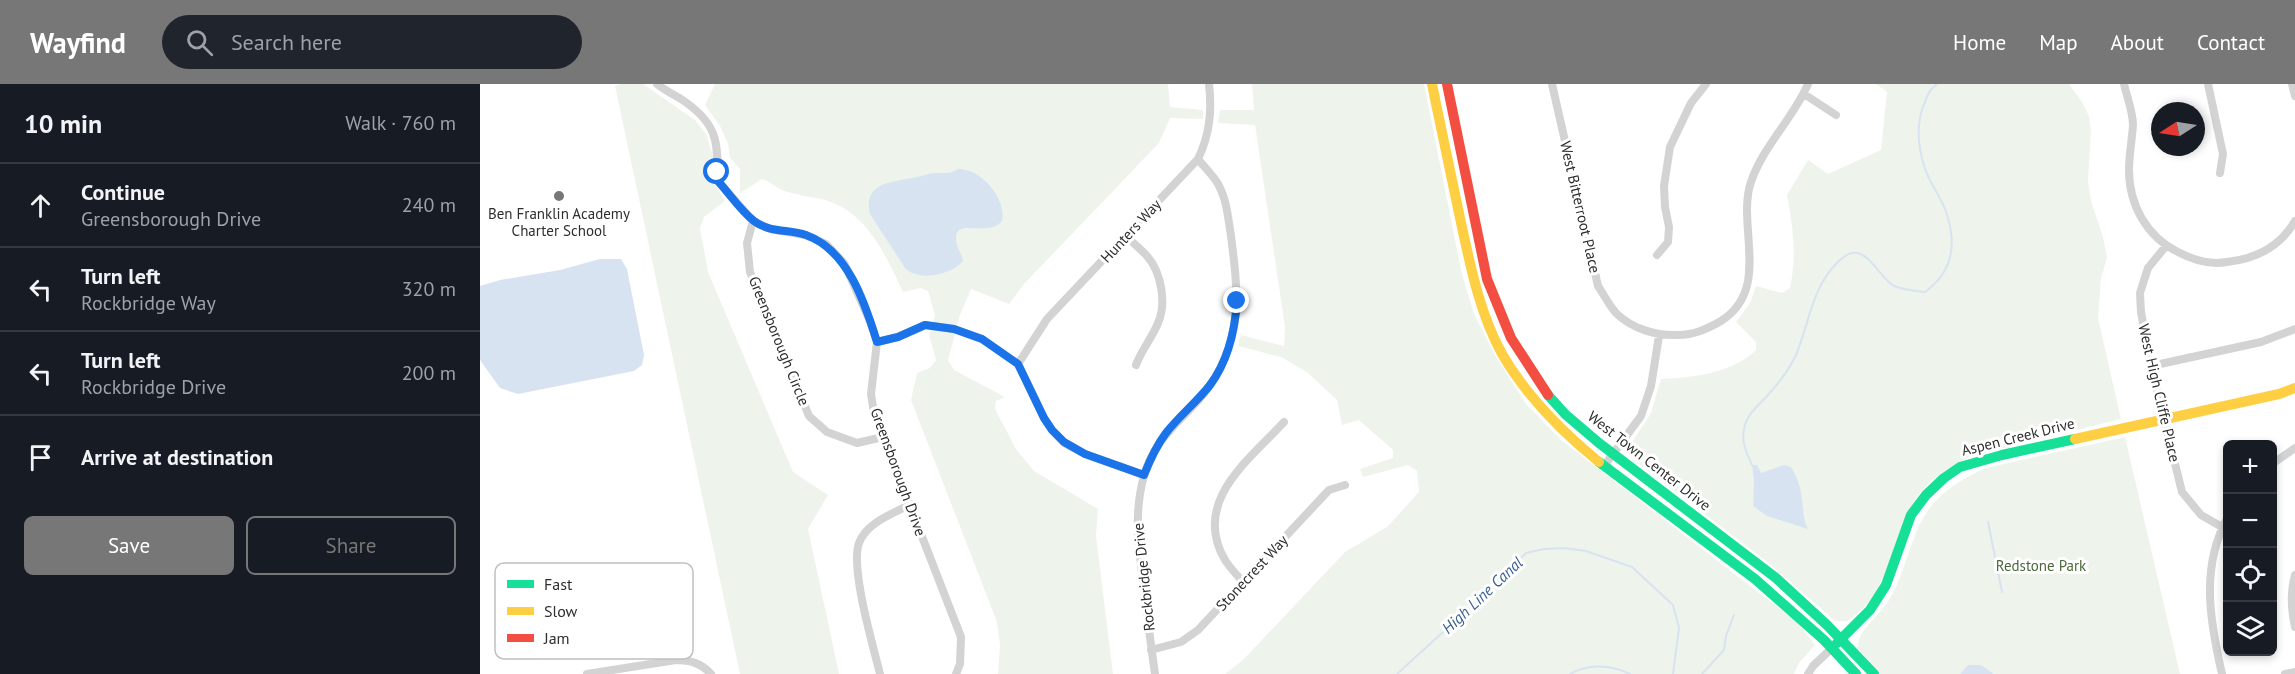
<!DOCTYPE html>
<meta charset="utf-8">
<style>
:root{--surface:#171b24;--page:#20242c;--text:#f1f3f6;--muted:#9ea1a6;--line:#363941;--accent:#777}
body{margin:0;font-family:"PT Sans",sans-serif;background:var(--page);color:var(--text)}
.controls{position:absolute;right:18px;bottom:18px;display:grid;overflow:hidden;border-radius:9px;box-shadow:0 3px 9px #0003}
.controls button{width:54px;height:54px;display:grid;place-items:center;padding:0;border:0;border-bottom:2px solid var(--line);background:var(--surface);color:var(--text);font:30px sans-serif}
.compass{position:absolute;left:1671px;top:18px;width:54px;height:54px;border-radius:50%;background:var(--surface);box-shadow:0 3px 9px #0003;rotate:258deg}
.stop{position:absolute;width:18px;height:18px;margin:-14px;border:4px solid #1a73e8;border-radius:50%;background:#fff}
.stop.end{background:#1a73e8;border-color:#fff;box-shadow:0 2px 6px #0008}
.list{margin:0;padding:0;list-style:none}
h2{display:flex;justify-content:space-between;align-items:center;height:78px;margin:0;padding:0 24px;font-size:26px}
h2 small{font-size:20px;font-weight:400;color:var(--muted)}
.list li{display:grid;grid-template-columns:39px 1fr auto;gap:18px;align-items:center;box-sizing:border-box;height:84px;padding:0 24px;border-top:2px solid var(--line)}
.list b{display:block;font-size:22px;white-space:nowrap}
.list p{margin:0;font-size:20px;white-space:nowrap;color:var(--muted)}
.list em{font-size:20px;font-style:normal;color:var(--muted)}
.actions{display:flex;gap:12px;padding:18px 24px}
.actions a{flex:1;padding:14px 0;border:2px solid var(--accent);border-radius:9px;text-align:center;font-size:21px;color:var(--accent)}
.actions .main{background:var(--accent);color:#fff}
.icon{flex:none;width:33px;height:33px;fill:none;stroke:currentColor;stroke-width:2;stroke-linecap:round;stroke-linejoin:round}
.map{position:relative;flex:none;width:1815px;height:590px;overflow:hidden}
header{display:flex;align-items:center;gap:36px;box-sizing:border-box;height:84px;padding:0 30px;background:var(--accent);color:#fff}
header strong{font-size:28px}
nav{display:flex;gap:33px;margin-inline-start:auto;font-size:21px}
.search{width:420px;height:54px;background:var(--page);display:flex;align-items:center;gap:15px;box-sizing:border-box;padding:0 21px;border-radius:33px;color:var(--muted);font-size:22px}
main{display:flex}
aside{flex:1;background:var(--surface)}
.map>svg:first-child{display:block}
.green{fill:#eef4eb}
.water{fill:#d8e3f1}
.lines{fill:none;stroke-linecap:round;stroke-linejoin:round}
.stream{stroke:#d8e3f1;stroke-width:2}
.street{stroke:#d3d3d3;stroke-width:8}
.fast{stroke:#16e098;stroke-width:10}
.slow{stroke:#ffcf43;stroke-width:10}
.jam{stroke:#f24e42;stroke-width:10}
.route{stroke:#1a73e8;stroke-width:8}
.poi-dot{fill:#777;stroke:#fff;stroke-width:2}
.labels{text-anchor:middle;stroke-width:6;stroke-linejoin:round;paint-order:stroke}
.street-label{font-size:15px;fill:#2e2e2e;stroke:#fff}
.poi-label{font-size:15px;fill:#2e2e2e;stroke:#fff}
.park-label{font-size:15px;fill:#49693b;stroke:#fff}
.water-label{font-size:16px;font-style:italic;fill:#3c6190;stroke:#fff}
.key{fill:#fff;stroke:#c0c0c0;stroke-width:1.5}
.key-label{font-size:16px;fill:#2e2e2e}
</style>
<header>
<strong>Wayfind</strong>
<div class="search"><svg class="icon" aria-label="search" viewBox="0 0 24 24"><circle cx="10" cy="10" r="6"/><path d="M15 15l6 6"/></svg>Search here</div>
<nav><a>Home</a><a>Map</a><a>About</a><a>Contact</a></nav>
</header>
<main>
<aside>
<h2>10 min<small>Walk · 760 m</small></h2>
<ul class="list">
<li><svg class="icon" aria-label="ahead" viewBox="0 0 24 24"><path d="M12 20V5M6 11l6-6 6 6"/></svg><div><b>Continue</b><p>Greensborough Drive</p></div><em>240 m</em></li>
<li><svg class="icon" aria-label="left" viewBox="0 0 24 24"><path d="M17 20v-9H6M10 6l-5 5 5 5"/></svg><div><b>Turn left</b><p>Rockbridge Way</p></div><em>320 m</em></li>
<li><svg class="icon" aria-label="left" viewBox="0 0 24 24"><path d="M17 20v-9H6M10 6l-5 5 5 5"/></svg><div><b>Turn left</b><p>Rockbridge Drive</p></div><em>200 m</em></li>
<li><svg class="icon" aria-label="arrive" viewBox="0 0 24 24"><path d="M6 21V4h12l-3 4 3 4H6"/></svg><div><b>Arrive at destination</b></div></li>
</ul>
<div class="actions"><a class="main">Save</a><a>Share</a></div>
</aside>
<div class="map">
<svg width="1815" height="590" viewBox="0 0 1815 590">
<rect width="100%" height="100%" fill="#fff"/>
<path class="green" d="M 141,0 L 163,0 L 215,36 L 226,50 L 233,72 L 231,93 L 245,117 L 224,133 L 220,144 L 228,188 L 313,388 L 348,411 L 328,445 L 359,590 L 260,590 L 135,2 Z
M 235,0 L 688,0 L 690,23 L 723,26 L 723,35 L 690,34 L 679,59 L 544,200 L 529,220 L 491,205 L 480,231 L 468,276 L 474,286 L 525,313 L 516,317 L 515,325 L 536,365 L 554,387 L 618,425 L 616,452 L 633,590 L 518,590 L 520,561 L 517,538 L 431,316 L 437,289 L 450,284 L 456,276 L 449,251 L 455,231 L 448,207 L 441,204 L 423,208 C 406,172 388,130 348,117 C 333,112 317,112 302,106 C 295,103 291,98 282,95 L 260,109 L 260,85 L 250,74 L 248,60 L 240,42 L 225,21 Z
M 772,0 L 944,0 L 981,186 L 994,230 L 1016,273 L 1046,320 L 1081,356 L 1317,538 L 1335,561 L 1319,579 L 1314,590 L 745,590 L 763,576 L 865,468 L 907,443 L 939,408 L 937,387 L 928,381 L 883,393 L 880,385 L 913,374 L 913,366 L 879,336 L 862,341 L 857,316 L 827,288 L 801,273 L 758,262 L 761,251 L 804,262 L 805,243 L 775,41 L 738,39 L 740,26 L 774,26 Z
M 1396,0 L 1589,0 L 1602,18 L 1609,32 L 1611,47 L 1608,97 L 1611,117 L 1623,153 L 1627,174 L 1621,194 L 1618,234 L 1641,335 L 1492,372 C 1470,383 1447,396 1434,418 C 1415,450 1411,494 1385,522 C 1380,528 1373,533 1367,537 L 1355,537 L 1290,480 L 1151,374 L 1149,363 L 1171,329 L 1181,295 C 1215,293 1250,290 1276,266 L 1276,258 L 1256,238 L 1270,219 L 1276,202 L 1302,209 L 1310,204 C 1317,172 1313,143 1307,111 L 1328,76 L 1348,90 L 1401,66 L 1407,8 Z
M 1645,353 L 1700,590 L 1401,590 L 1378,564 C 1376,548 1401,530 1409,516 C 1428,485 1430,447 1453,420 C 1468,403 1486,393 1506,384 Z"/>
<path class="water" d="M 478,85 C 501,84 527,115 522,137 C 508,154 475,133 476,155 C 476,163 482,170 483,177 C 472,191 438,198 425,184 L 390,130 C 382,97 415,98 437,93 C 443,92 449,89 455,89 C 464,89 471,90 478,85 Z
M 120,175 L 141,175 L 147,185 L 164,271 L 162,281 L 154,287 L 38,310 L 20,304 L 0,276 L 0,202 L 20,196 L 80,186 Z
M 1272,381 L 1277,381 L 1281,389 L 1304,381 L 1311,383 C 1317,393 1321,403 1322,416 C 1324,428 1322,432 1328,445 L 1287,432 L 1273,422 L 1274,396 Z
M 1488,581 L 1501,581 L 1514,590 L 1480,590 Z"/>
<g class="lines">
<path class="stream" d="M 1272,381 C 1267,369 1261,359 1264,345 C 1266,331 1278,322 1287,312 C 1297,301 1310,284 1316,271 C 1329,240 1331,208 1354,182 C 1359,177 1365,170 1372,169 C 1388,165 1402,196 1414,202 C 1424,206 1435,207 1445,208 C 1474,187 1477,157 1465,125 C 1460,113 1453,103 1448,92 C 1439,72 1435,44 1443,23 C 1447,13 1448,7 1457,0
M 1508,438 L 1522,508
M 917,590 L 1019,497 L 1046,469 L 1064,465 L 1084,464 L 1106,467 L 1152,483 L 1193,521 L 1199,544 L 1193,590
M 1090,590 C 1109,579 1131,581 1150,590
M 1222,590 L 1244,566 L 1246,552 L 1254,531"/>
<path class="street" d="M 177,0 C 184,6 193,10 201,15 C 236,38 239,56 237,96 L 273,137 L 290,145 L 325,151 L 346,160 L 364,179 L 390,237 L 397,258 L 391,310 L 394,329 L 481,553 L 480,580 L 476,590
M 1072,0 L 1118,202 C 1124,211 1129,221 1136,229 C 1152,245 1177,252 1198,251 C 1214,251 1227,245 1241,237 C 1292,205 1256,141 1271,98 C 1283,62 1313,35 1328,0
M 1644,0 C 1647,13 1653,28 1653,41 C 1652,56 1649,71 1649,86 C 1649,121 1667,153 1698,168 C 1713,176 1730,181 1747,178 C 1775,175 1800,163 1815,137
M 1728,0 L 1743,70 L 1740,89
M 1812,0 L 1815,12
M 1324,10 L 1356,31
M 273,137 L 267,159 L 270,188 L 329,332 L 347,348 L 377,359 L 403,353
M 646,152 C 653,159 661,165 667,172 C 681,188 687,219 678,239 C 672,254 662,265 656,281
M 1686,162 L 1668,184 L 1660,209 L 1661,228 L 1671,282 L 1702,408 L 1721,431 L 1742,443
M 1177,171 L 1188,158 L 1189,143 L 1185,123 L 1184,102 L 1190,63 L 1211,19 L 1226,0
M 397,258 L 418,253 L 445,241 L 474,245 L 502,255 L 538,280 L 564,334 L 572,346 L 584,359 L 605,370 L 664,391
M 538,280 L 567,235 L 718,75 C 730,50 732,27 729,0
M 1671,282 L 1781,258 L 1815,245
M 1792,380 L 1815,364
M 1124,382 L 1161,332 L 1171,302 L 1179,252
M 1815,491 C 1810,509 1811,525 1815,543
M 763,498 C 757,491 750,484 745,476 C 711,418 769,376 804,338
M 671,566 L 701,558 L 718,546 L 849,406 L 865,401
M 107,590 L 196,576 C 210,576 221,579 231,590
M 400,590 C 393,561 370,484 379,459 C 386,439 412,430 429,421
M 675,590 C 671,561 667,533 664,504 C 659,466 653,430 664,392 C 675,349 711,332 733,297 C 763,248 758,207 751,152 C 748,134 747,116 738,100 C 733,91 724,83 718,75
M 1328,590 L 1333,582 L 1352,564
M 1742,590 C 1730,538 1720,482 1748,433
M 1805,590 L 1815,588"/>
<path class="fast" d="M 1068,311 L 1085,330 L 1119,359 L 1296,494 L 1347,541 L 1394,590
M 1119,378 L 1275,495 L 1344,556 L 1376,590
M 1357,559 L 1390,526 L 1406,501 L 1431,431 L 1446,411 L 1464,394 L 1480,383 L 1522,371 L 1595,355"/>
<path class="slow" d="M 952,0 C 961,45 971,90 980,134 C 990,180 999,228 1022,270 C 1047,313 1081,347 1119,378
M 1595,355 L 1799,310 L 1815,304"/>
<path class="jam" d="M 967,0 L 1007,195 L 1031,254 L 1068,311"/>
</g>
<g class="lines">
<path class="route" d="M 237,88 L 237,96 C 249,109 260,126 274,137 C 290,149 309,145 326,151 C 368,166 385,219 397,258 L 418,253 L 445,241 L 474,245 L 502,255 L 538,280 L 564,334 L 572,346 L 584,358 L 605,370 L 664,391 C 670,376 676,362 686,349 C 699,332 717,318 730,301 C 748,277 755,246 757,217"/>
</g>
<circle class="poi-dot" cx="79" cy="112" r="6"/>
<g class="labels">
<g class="street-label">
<text transform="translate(1100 123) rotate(77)" y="5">West Bitterroot Place</text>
<text transform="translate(651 147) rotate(-47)" y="5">Hunters Way</text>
<text transform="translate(299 257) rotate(68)" y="5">Greensborough Circle</text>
<text transform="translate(1679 309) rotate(77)" y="5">West High Cliffe Place</text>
<text transform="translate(1538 353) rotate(-14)" y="5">Aspen Creek Drive</text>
<text transform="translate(1169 377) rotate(38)" y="5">West Town Center Drive</text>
<text transform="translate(418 388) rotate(70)" y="5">Greensborough Drive</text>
<text transform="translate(772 489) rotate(-47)" y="5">Stonecrest Way</text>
<text transform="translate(664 493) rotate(-96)" y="5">Rockbridge Drive</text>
</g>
<g class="poi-label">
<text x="79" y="135">Ben Franklin Academy<tspan x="79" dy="17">Charter School</tspan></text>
</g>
<g class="park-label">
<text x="1561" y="487">Redstone Park</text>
</g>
<g class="water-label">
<text transform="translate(1002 511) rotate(-43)" y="6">High Line Canal</text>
</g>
</g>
<rect x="15" y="479" width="198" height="96" rx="9" class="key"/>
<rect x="27" y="496" width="27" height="8" fill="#16e098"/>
<rect x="27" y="523" width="27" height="8" fill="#ffcf43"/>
<rect x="27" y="550" width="27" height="8" fill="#f24e42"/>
<g class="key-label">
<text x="64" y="506">Fast</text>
<text x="64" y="533">Slow</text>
<text x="64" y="560">Jam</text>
</g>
</svg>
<div class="controls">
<button>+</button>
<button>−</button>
<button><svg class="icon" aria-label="locate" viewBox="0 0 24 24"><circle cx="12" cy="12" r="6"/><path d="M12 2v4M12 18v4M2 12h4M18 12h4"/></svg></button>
<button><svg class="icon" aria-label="layers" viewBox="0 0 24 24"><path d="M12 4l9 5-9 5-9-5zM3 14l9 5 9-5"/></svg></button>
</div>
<svg class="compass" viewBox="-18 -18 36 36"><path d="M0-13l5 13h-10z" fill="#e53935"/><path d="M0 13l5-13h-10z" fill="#9ea1a6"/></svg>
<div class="stop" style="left:237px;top:88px"></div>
<div class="stop end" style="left:757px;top:217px"></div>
</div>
</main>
